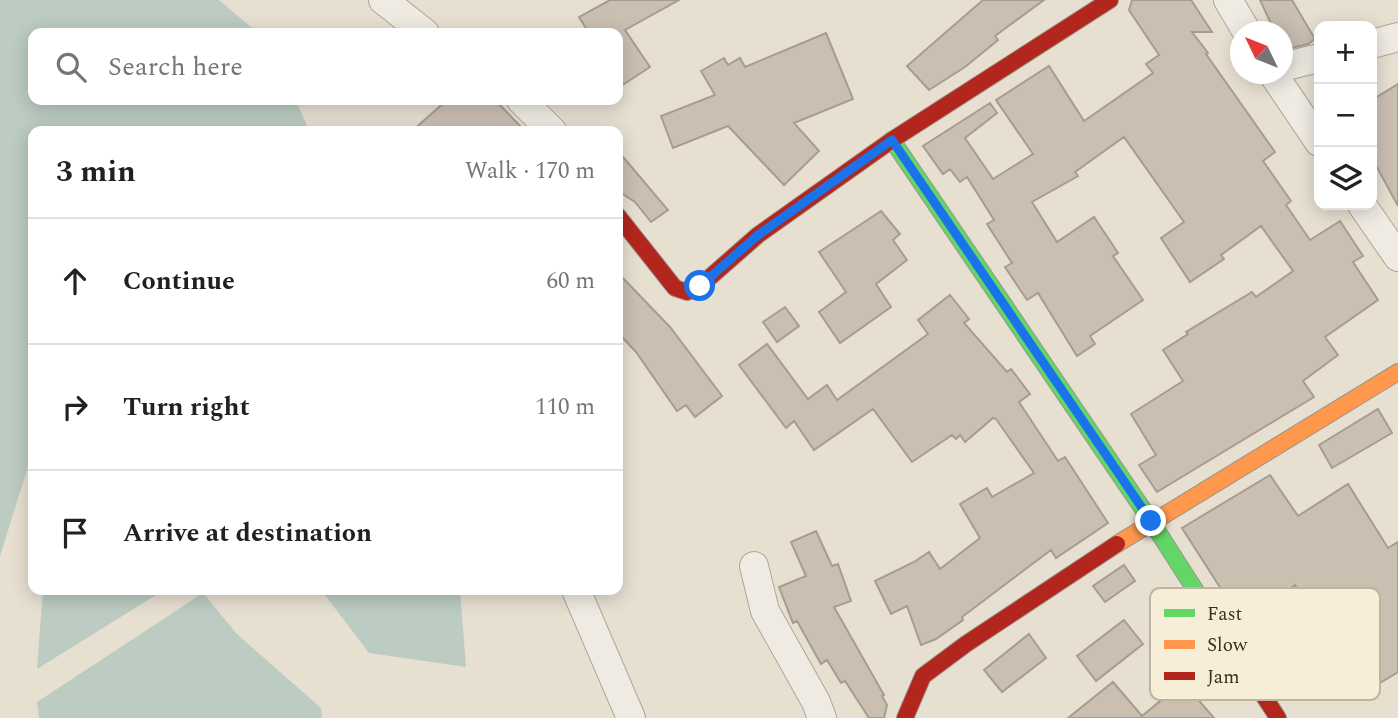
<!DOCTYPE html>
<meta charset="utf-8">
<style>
:root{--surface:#fff;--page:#f6f6f6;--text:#202124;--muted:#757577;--line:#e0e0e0}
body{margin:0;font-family:Spectral,serif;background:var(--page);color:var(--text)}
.controls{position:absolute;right:21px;top:21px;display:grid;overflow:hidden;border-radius:14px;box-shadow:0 4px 18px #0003}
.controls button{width:63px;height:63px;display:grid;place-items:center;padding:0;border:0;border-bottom:2px solid var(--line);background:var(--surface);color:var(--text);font:35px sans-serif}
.compass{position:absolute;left:1230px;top:21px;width:63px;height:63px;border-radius:50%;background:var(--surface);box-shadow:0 4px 18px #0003;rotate:313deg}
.stop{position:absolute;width:21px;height:21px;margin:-16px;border:5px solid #1a73e8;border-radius:50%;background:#fff}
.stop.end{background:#1a73e8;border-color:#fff;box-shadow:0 2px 7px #0008}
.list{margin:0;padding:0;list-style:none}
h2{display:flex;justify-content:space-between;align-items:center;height:91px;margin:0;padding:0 28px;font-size:30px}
h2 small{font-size:23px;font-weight:400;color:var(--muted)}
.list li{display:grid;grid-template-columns:46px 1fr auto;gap:21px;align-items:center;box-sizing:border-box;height:126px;padding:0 28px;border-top:2px solid var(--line)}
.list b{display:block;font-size:26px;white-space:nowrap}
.list em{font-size:23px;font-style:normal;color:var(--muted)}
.icon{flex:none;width:38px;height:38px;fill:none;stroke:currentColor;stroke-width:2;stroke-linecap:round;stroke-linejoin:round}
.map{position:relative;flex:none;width:1398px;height:718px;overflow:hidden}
.search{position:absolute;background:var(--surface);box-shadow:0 4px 18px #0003;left:28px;top:28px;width:595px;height:77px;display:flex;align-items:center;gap:18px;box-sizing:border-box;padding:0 24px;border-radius:14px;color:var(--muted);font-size:26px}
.panel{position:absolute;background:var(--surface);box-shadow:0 4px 18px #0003;left:28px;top:126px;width:595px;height:469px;border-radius:14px}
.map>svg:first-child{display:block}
.water{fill:#bcccc2}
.building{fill:#cbbfb2;stroke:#a89c90;stroke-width:2}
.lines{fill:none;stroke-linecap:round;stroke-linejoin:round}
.street-casing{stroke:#ada599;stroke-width:30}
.fast-casing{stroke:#9c958a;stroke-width:18}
.slow-casing{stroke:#9c958a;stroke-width:18}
.jam-casing{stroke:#9c958a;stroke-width:18}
.street{stroke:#efebe3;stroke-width:28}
.fast{stroke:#63d668;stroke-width:16}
.slow{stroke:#ff974d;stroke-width:16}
.jam{stroke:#b3261e;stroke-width:16}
.route{stroke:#1a73e8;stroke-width:9}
.key{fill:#f7eed8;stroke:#bfb4a1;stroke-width:2}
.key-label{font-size:19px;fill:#3d2e20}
</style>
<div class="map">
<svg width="1398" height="718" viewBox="0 0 1398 718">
<rect width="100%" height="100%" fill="#e7e0d1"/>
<path class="water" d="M 0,0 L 219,0 L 258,33 L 33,33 L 33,100 L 296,100 L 309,131 L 33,131 L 33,451 L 0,556 Z
M 43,590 L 164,590 L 37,669 Z
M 321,590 L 460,590 L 466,667 L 369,653 Z
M 203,593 L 237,634 L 321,708 L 322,718 L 39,718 L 37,702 Z"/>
<path class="building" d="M 610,0 L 679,0 L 625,30 L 650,67 L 618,88 L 618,33 L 589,33 L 579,17 Z
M 983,0 L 1044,0 L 995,36 L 998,40 L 965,67 L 929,90 L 907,66 Z
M 1132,0 L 1191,0 L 1212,32 L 1192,32 L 1208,53 L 1206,54 L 1275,152 L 1263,161 L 1291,201 L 1286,205 L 1310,240 L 1340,221 L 1363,256 L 1353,262 L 1378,300 L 1325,337 L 1338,355 L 1303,381 L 1314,397 L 1157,492 L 1139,465 L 1156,455 L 1131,414 L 1183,381 L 1163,350 L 1188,334 L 1186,332 L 1252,292 L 1256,297 L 1293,271 L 1261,226 L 1221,255 L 1224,259 L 1190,282 L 1161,238 L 1184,222 L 1124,137 L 1075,172 L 1078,176 L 1032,202 L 1057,242 L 1094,217 L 1118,253 L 1113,256 L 1143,300 L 1090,336 L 1095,344 L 1077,356 L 1038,293 L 1027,300 L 1005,267 L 1012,263 L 987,224 L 994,220 L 967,177 L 960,182 L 950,169 L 943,174 L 923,146 L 990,103 L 997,113 L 965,138 L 993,179 L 1033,154 L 996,100 L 1049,66 L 1084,121 L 1153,73 L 1146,64 L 1159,55 L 1129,10 Z
M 1260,0 L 1292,0 L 1315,39 L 1308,44 L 1283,50 L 1283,32 L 1275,32 Z
M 826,33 L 853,99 L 794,123 L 819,151 L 784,185 L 728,126 L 673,148 L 661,116 L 715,95 L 701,71 L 724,58 L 728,65 L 740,58 L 745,67 Z
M 1398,84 L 1398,206 L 1372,158 L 1372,100 Z
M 447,100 L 495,100 L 525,131 L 412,131 Z
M 618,151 L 668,210 L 651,222 L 635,202 L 618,191 Z
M 881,211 L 900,234 L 893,240 L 907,260 L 876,284 L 891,307 L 840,343 L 819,312 L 846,292 L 819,252 Z
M 618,273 L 670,327 L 722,396 L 695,417 L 686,405 L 677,411 L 636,352 L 618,333 Z
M 950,295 L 969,319 L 964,323 L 1007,372 L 1011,369 L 1030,394 L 1019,402 L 1058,461 L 1065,457 L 1108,523 L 1056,558 L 1051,550 L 962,617 L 963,620 L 936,639 L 921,645 L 907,606 L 891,614 L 875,581 L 914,562 L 929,552 L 940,569 L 980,538 L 960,504 L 987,488 L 992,497 L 1034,473 L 996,419 L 993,418 L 965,442 L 960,435 L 956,439 L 952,435 L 912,462 L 873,409 L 814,450 L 794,421 L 786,428 L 739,365 L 767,344 L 808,399 L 827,385 L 837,400 L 928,334 L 918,320 Z
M 785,307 L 799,326 L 777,342 L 763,322 Z
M 1378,409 L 1392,433 L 1332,468 L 1319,445 Z
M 1270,475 L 1298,516 L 1348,484 L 1388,548 L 1398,542 L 1398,672 L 1365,692 L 1343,655 L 1298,687 L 1281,663 L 1326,631 L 1295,585 L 1241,620 L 1182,528 Z
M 816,531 L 832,566 L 838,564 L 851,601 L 834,607 L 884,695 L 882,696 L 887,705 L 884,718 L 869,718 L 845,681 L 841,683 L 827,660 L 821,664 L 797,621 L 793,623 L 779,587 L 806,576 L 791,542 Z
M 1124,565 L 1135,581 L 1105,602 L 1093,586 Z
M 1124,620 L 1143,644 L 1096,681 L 1077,656 Z
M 1029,634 L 1046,658 L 1002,692 L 984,670 Z
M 1113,682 L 1142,716 L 1183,682 L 1214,718 L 1068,718 Z"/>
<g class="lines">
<defs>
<path id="street" d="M 383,0 L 425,33
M 1228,0 L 1247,32
M 1372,44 L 1398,37
M 1282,67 L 1319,58
M 1273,74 L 1319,142
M 521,100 L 552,131
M 1362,205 L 1398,257
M 754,566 L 765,611 L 816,702 L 822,718
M 576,590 L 631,718"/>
<path id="fast" d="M 892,140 L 1151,521 L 1201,599"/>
<path id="slow" d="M 1117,544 L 1398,372"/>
<path id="jam" d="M 618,216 L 675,288 L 687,292 L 700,286 L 758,235 L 892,140 L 1110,0
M 1201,599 L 1278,718
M 905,718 L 923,676 L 966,644 L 1117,544"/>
</defs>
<use href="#street" class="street-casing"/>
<use href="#fast" class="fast-casing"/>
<use href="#slow" class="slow-casing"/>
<use href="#jam" class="jam-casing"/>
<use href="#street" class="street"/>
<use href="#fast" class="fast"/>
<use href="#slow" class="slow"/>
<use href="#jam" class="jam"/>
</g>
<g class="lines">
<path class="route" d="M 700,286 L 758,235 L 892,140 L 1151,521"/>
</g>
<rect x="1150" y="588" width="230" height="112" rx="10" class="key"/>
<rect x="1164" y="609" width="31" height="8" fill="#63d668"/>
<rect x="1164" y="640" width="31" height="9" fill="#ff974d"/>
<rect x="1164" y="672" width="31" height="8" fill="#b3261e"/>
<g class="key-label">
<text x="1207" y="620">Fast</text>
<text x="1207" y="651">Slow</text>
<text x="1207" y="683">Jam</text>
</g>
</svg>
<div class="controls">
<button>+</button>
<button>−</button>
<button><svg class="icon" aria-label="layers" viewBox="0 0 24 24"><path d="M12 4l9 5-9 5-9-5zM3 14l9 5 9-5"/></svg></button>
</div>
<svg class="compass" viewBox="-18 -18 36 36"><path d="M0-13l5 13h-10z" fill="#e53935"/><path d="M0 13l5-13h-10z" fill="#757577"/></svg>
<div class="stop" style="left:700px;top:286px"></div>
<div class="stop end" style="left:1151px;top:521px"></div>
<div class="search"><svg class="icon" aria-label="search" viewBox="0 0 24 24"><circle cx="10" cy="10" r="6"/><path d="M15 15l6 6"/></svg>Search here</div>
<section class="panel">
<h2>3 min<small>Walk · 170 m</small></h2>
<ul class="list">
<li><svg class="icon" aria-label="ahead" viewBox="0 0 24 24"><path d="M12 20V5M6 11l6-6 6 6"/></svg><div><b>Continue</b></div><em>60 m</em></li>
<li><svg class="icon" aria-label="right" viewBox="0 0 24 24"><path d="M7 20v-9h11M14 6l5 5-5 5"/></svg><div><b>Turn right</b></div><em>110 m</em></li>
<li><svg class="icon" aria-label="arrive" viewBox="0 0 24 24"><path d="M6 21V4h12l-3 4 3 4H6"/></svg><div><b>Arrive at destination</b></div></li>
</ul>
</section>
</div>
